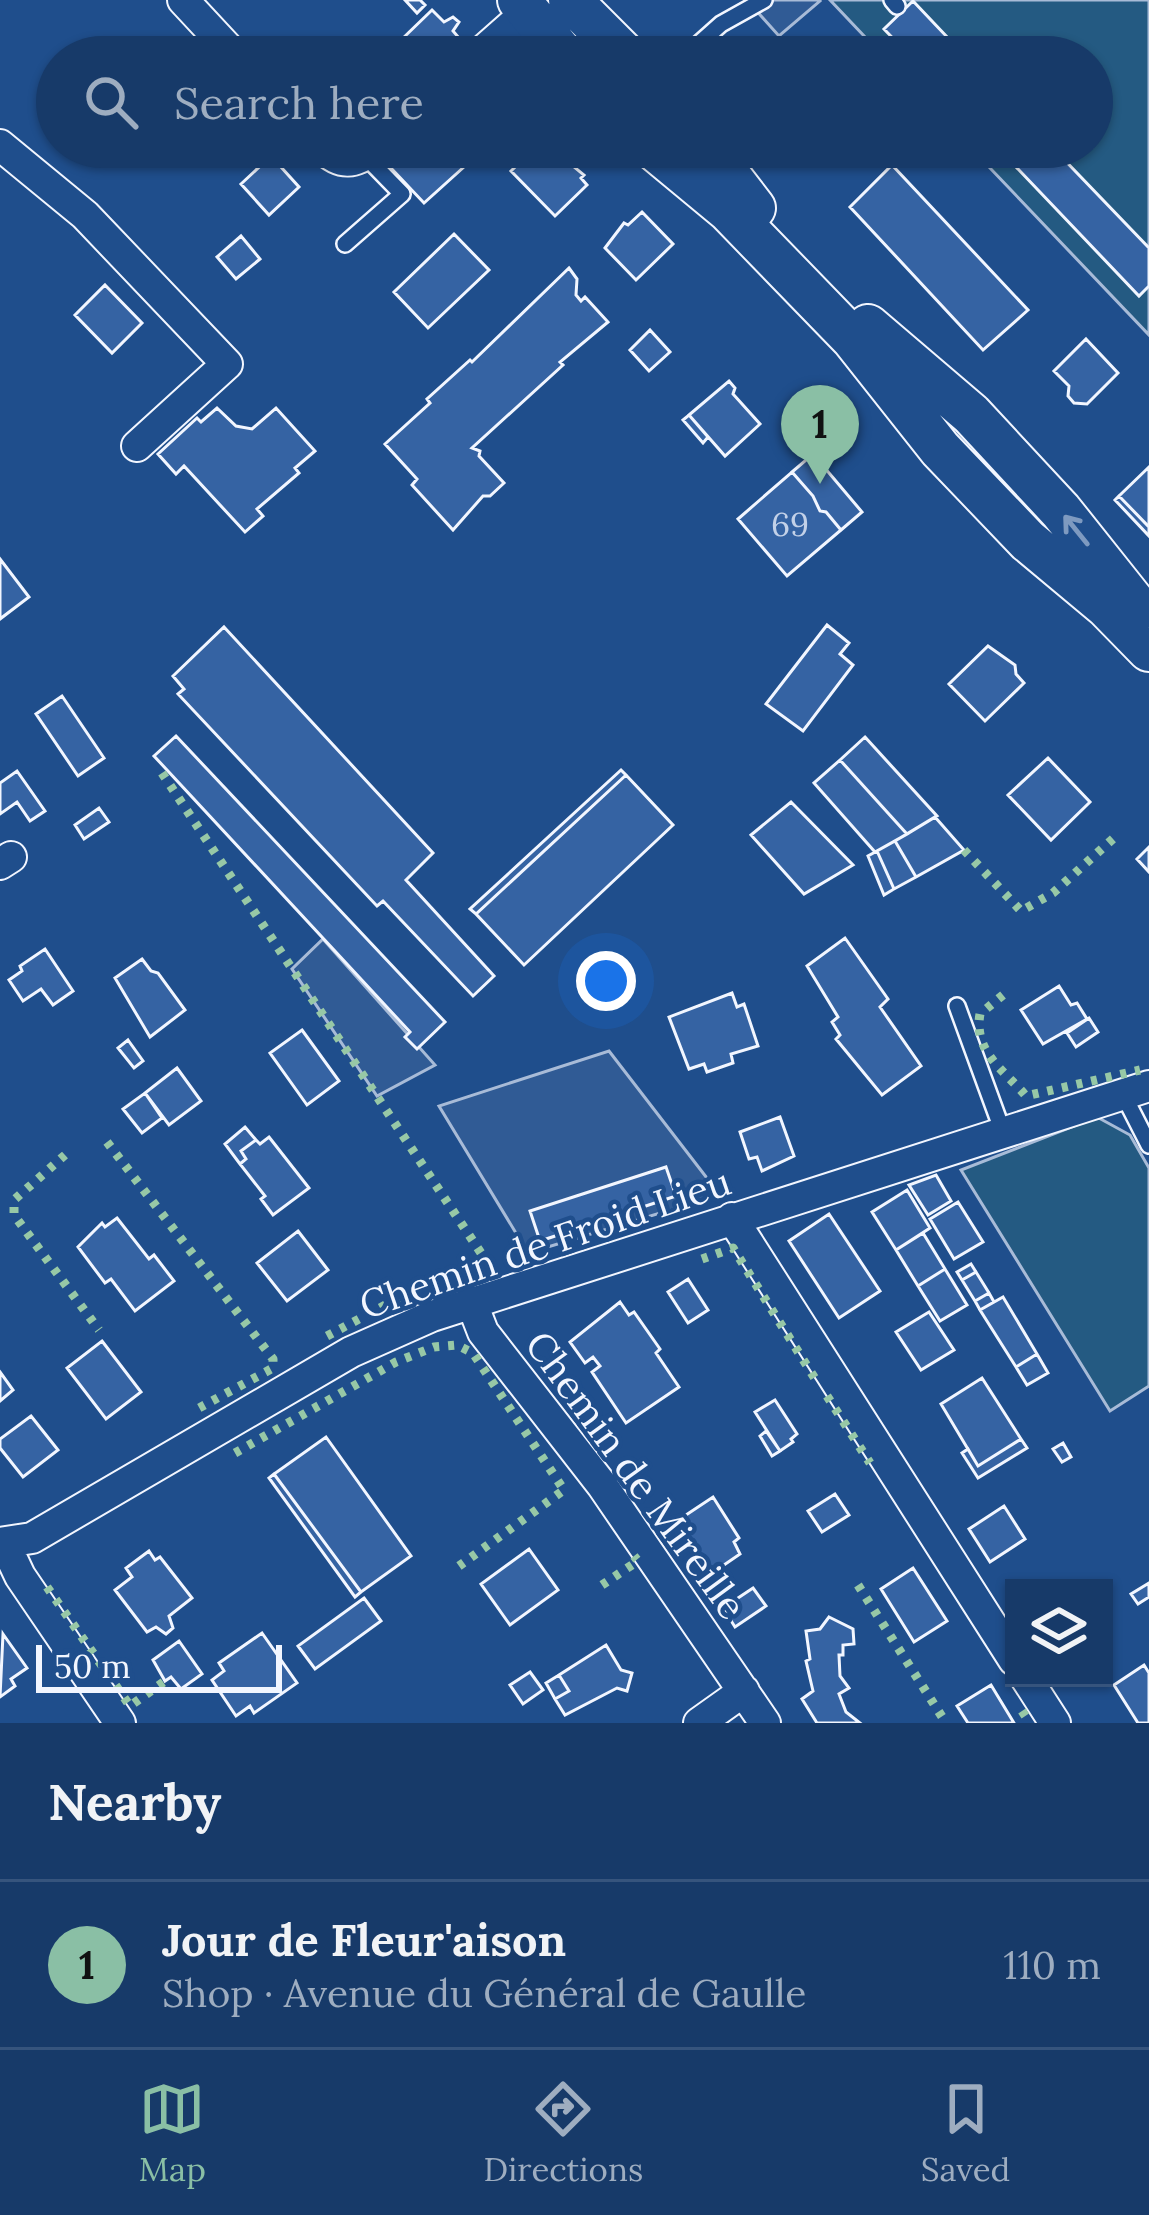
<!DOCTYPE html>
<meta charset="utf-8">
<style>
:root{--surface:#173a69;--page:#20416f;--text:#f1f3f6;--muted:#9eadc0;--line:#36547d;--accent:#8abfa5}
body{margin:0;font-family:Lora,serif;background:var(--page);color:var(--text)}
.controls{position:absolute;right:36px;bottom:36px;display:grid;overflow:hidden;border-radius:0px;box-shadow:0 3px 9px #0004}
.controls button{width:108px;height:108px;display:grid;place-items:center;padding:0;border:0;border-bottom:3px solid var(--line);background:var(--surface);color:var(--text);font:60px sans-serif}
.scale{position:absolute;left:36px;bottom:30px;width:246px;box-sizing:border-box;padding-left:12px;border:6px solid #f2f6ff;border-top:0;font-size:33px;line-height:42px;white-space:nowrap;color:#f2f6ff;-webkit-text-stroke:9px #1f4e8c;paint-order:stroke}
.you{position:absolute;left:606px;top:981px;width:42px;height:42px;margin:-30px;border:9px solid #fff;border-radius:50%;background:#1a73e8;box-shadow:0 0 0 18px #1a73e833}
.badge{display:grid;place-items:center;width:78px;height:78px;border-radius:50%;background:var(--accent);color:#111;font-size:39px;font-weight:700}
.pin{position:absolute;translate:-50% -99px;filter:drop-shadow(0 3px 6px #0008)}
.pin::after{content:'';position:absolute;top:63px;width:42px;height:36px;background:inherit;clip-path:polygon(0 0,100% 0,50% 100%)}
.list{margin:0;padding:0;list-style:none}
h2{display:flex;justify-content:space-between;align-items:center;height:156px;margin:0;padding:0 48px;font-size:51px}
h2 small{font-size:39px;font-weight:400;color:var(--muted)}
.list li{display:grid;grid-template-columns:78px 1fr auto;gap:36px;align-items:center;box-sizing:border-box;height:168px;padding:0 48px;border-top:3px solid var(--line)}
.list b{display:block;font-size:45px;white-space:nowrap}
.list p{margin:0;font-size:39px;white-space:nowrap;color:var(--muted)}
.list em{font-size:39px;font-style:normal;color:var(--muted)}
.icon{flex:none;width:66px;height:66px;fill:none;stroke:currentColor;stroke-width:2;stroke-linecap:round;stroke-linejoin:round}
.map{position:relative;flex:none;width:1149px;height:1723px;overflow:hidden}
.search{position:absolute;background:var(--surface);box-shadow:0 3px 9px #0004;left:36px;right:36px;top:36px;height:132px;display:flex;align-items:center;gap:30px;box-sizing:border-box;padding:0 42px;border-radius:66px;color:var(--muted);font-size:45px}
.sheet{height:324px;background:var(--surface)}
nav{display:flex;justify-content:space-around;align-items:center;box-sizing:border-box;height:168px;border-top:3px solid var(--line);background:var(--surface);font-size:33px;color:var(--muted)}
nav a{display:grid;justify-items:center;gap:6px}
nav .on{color:var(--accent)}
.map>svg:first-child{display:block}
.green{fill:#245a82;stroke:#a8bbd7;stroke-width:3}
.parking{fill:#305b95;stroke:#a8bbd7;stroke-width:3}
.building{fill:#3563a3;stroke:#f2f6ff;stroke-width:3}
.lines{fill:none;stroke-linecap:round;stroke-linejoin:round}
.lane-casing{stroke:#f2f6ff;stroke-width:20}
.street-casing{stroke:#f2f6ff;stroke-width:34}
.secondary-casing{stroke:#f2f6ff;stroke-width:46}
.lane{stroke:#1f4e8c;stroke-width:15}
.street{stroke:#1f4e8c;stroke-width:30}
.secondary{stroke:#1f4e8c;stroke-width:42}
.hedge{stroke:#97c8a6;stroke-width:9;stroke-dasharray:6 9;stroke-linecap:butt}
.oneway{stroke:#7e9ac0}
.labels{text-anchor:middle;stroke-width:9;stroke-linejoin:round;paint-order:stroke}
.number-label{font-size:33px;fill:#c3d1e8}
.street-label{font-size:39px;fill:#f2f6ff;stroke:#1f4e8c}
</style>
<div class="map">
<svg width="1149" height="1723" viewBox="0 0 1149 1723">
<rect width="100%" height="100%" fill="#1f4e8c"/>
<path class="green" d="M 830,0 L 1149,0 L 1149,335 L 970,147 L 1092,147 L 1092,57 L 884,57 Z
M 1097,1117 L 1130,1135 L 1149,1168 L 1149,1386 L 1110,1411 L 961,1170 Z"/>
<path class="parking" d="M 759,0 L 819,0 L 820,1 L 779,36 L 754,8 Z
M 323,939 L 435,1065 L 377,1096 L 292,969 Z
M 609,1051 L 720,1195 L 528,1253 L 439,1106 Z"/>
<path class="building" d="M 405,0 L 420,0 L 425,5 L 417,13 Z
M 913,1 L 966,57 L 911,57 L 884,29 Z
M 432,10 L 444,22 L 453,17 L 459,22 L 453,31 L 464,44 L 450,57 L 415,57 L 400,41 Z
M 161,41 L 175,57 L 144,57 Z
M 400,41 L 415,57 L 388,57 Z
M 412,147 L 486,147 L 424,203 L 390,167 Z
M 536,147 L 550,147 L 584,175 L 581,178 L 587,185 L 555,216 L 511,171 Z
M 997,147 L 1052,147 L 1149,248 L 1149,286 L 1139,296 Z
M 271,156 L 299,187 L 269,215 L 241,184 Z
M 892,165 L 1028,310 L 983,350 L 850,207 Z
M 642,212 L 673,244 L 636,280 L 605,248 L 624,223 L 628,225 Z
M 454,234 L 489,270 L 428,328 L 394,292 Z
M 241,236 L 260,259 L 236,279 L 217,257 Z
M 569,268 L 577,279 L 576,295 L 581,301 L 585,297 L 608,322 L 560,362 L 563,365 L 472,448 L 480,451 L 479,456 L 504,483 L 490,496 L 483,496 L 453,530 L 412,485 L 417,479 L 385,444 L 430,403 L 427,399 L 470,360 L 472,362 Z
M 105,285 L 142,323 L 112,353 L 75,315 Z
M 650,330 L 670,352 L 649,371 L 630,350 Z
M 1086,339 L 1118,373 L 1087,404 L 1074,403 L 1068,396 L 1069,386 L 1054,371 Z
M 729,381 L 735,388 L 733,394 L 760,424 L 725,456 L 689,415 Z
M 217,408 L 236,426 L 252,429 L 276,408 L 315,451 L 295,468 L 299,473 L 257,509 L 263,516 L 245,532 L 184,466 L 176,474 L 158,454 L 197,418 L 201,422 Z
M 689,415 L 708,437 L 703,443 L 683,420 Z
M 813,454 L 862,512 L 841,530 L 826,512 L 820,511 L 813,496 L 792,472 Z
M 1149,467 L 1149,527 L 1119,496 Z
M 792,472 L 813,496 L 820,511 L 826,512 L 841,530 L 787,576 L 738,519 Z
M 1119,496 L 1149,527 L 1149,536 L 1115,500 Z
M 0,559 L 29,597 L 0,619 Z
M 827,625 L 849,643 L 840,654 L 853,665 L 803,731 L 766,704 Z
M 224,627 L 433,853 L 406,880 L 494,976 L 473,996 L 383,901 L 377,906 L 178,694 L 184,689 L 173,676 Z
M 988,646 L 1015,665 L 1016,674 L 1024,683 L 985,721 L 949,684 Z
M 62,696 L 104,758 L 78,776 L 36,714 Z
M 176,736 L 445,1022 L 417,1049 L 405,1037 L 410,1032 L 154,756 Z
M 865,737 L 937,816 L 907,834 L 840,760 Z
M 1048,758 L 1090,802 L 1051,840 L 1008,795 Z
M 840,760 L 907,834 L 875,852 L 814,783 Z
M 621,770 L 626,775 L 476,914 L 470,909 Z
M 17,771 L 45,811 L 30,821 L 17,802 L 0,814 L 0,783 Z
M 626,775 L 673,825 L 524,965 L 476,914 Z
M 791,802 L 853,865 L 804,894 L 751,835 Z
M 99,808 L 109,822 L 84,839 L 75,825 Z
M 935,817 L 964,850 L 916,877 L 895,841 Z
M 895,841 L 916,877 L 894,889 L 877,851 Z
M 1149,847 L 1149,872 L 1137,859 Z
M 877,851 L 894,889 L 884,895 L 868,856 Z
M 845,938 L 888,999 L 880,1007 L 921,1066 L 882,1095 L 836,1039 L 840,1035 L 832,1022 L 838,1017 L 807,966 Z
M 45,949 L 73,991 L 53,1005 L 41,989 L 23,1001 L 9,980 L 22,971 L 20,966 Z
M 142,959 L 151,971 L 158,973 L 185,1010 L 150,1037 L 115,978 Z
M 1059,986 L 1071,1005 L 1077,1003 L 1087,1019 L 1043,1044 L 1021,1010 Z
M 732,993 L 737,1007 L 744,1004 L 758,1046 L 731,1054 L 733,1063 L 707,1072 L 704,1064 L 689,1069 L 669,1017 Z
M 1089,1018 L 1098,1032 L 1076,1047 L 1067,1033 Z
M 302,1030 L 339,1081 L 307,1105 L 270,1053 Z
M 128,1040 L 143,1061 L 134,1068 L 118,1048 Z
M 177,1068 L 201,1101 L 169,1125 L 145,1093 Z
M 145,1093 L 162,1118 L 142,1133 L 123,1109 Z
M 780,1117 L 794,1156 L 762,1171 L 757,1157 L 749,1159 L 740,1132 Z
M 245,1127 L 256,1140 L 241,1151 L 246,1159 L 240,1164 L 225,1144 Z
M 269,1137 L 309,1188 L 273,1215 L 261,1199 L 265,1196 L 240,1164 L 246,1159 L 241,1151 L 256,1140 L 260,1144 Z
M 666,1167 L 676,1196 L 540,1241 L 530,1211 Z
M 936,1175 L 951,1201 L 928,1215 L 909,1185 Z
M 907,1190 L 930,1228 L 896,1250 L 872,1212 Z
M 958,1202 L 983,1242 L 954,1259 L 930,1219 Z
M 829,1214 L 880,1291 L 839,1318 L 789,1241 Z
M 117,1218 L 149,1259 L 154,1255 L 174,1281 L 135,1311 L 111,1279 L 105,1283 L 78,1247 L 102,1223 L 105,1227 Z
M 298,1231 L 328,1270 L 287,1301 L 257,1263 Z
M 923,1233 L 945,1269 L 918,1286 L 896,1250 Z
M 971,1264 L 976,1272 L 962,1280 L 957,1272 Z
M 945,1269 L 967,1305 L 940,1321 L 918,1286 Z
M 976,1272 L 989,1293 L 975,1301 L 962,1280 Z
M 688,1279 L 708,1310 L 688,1323 L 668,1292 Z
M 989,1293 L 994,1302 L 980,1310 L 975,1301 Z
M 1003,1297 L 1037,1354 L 1016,1367 L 980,1310 Z
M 620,1302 L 629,1315 L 634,1312 L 660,1349 L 656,1353 L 679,1387 L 626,1423 L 592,1372 L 600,1366 L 593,1357 L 585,1363 L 570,1342 Z
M 929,1312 L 954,1350 L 921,1370 L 896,1332 Z
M 102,1341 L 141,1392 L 106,1419 L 67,1368 Z
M 1037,1354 L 1048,1373 L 1027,1385 L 1016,1367 Z
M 0,1372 L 13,1390 L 0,1401 Z
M 982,1378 L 1021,1439 L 978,1466 L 941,1404 Z
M 775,1400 L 797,1434 L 791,1439 L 793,1442 L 780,1451 L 755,1412 Z
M 31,1416 L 58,1450 L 23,1477 L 0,1448 L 0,1439 Z
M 766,1431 L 780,1451 L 772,1456 L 760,1436 Z
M 326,1437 L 411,1556 L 361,1592 L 274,1474 Z
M 1021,1439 L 1027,1448 L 978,1478 L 962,1453 L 968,1449 L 978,1466 Z
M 1063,1443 L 1071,1457 L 1062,1462 L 1053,1449 Z
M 274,1474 L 361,1592 L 355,1597 L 269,1478 Z
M 835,1494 L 849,1515 L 822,1532 L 808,1511 Z
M 713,1497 L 739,1538 L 734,1542 L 740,1554 L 708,1576 L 674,1523 Z
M 1004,1506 L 1025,1539 L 990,1562 L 969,1529 Z
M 529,1549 L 558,1590 L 510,1625 L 481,1584 Z
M 149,1551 L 155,1560 L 160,1557 L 192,1598 L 169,1616 L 173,1628 L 166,1634 L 156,1627 L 147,1632 L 115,1590 L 132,1577 L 126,1568 Z
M 913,1568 L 947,1621 L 914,1642 L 881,1589 Z
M 1149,1583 L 1149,1597 L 1138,1604 L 1131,1594 Z
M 753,1588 L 766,1606 L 735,1627 L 723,1608 Z
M 364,1598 L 381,1621 L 315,1669 L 298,1646 Z
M 829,1617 L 853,1629 L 854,1644 L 843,1645 L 843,1655 L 839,1655 L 840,1676 L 849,1688 L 839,1694 L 846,1712 L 860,1723 L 817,1723 L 802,1699 L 813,1691 L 806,1661 L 810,1659 L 806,1631 L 820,1629 Z
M 262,1633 L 297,1683 L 254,1713 L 250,1706 L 236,1716 L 212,1680 L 224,1671 L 219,1663 Z
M 3,1634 L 27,1668 L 11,1679 L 15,1686 L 0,1697 Z
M 179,1641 L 202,1674 L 181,1689 L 171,1677 L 165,1681 L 153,1660 Z
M 606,1645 L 621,1670 L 632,1673 L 627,1691 L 617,1688 L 565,1715 L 555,1699 L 569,1691 L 559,1675 Z
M 1144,1665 L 1149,1673 L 1149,1723 L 1138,1723 L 1114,1685 Z
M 530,1672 L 543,1690 L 523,1704 L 510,1685 Z
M 559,1675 L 569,1691 L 555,1699 L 546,1683 Z
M 991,1685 L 1014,1723 L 968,1723 L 957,1706 Z"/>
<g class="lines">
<defs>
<path id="lane" d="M 892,0 L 897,6
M 684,57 L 721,24 L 764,0
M 345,244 L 402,194 L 365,156
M 957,1006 L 1003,1132
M 1123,1094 L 1149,1145"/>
<path id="street" d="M 183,0 L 236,57
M 476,57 L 527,12
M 0,145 L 85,215 L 227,364 L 137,446
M 322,147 C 340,166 356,164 375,147
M 0,864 L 11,857
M 732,1218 L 1014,1660
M 471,1301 L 483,1332 L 602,1485 L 765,1723
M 0,1543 L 32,1538 L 351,1352 L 432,1316 L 1149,1086
M 0,1551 L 5,1544 L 20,1576 L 120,1723
M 1026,1678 L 1055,1723
M 699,1723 L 744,1691"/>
<path id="secondary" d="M 519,0 L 565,57
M 570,0 L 627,57
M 652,147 L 728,210 L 853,339 L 940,449 L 1028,541 L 1106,606 L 1149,650
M 707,147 L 754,208
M 868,326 L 971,414 L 1061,511 L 1139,609"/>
</defs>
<use href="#lane" class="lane-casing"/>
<use href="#street" class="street-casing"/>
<use href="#secondary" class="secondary-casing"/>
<use href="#lane" class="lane"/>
<use href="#street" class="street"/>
<use href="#secondary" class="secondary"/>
<path class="hedge" d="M 162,773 L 485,1259
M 964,850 L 1021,911 L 1053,893 L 1116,836
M 1003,995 L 980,1014 C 973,1052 1005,1071 1026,1096 L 1140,1070
M 107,1142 L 273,1359 L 273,1368 L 199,1408
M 65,1155 L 14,1200 L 14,1215 L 99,1330
M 702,1259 L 733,1248 L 819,1385
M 327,1336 L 423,1285 L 463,1270
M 827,1396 L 870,1463
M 235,1453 L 396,1362 L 434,1347 L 457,1345 L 473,1353 L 564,1490 L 459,1566
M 602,1585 L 638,1561 L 634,1556
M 858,1585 L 946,1723
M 47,1587 L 130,1706 L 165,1681
M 1022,1711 L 1030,1723"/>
</g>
<defs><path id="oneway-shaft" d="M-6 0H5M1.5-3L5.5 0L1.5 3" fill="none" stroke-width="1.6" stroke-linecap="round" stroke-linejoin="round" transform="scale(3)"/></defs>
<use class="oneway" href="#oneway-shaft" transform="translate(1076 530) rotate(-129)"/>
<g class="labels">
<g class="number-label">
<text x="790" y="536">69</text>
</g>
<g class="street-label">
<text transform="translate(545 1243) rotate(-19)" y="14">Chemin de Froid Lieu</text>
<text transform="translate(636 1475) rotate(54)" y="14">Chemin de Mireille</text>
</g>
</g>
</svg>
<div class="controls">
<button><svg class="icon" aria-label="layers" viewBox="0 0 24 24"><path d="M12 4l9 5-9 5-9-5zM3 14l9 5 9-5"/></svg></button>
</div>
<div class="scale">50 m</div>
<div class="you"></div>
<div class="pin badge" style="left:820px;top:484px">1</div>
<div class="search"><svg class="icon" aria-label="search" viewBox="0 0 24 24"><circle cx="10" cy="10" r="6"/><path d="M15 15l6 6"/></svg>Search here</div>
</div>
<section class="sheet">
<h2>Nearby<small></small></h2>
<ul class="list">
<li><span class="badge">1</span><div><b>Jour de Fleur'aison</b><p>Shop · Avenue du Général de Gaulle</p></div><em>110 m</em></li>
</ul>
</section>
<nav>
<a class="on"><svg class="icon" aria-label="map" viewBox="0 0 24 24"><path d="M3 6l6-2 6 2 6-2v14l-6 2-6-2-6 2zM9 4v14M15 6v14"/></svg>Map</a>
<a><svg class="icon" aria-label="directions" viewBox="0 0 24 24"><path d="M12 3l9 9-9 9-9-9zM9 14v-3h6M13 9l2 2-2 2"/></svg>Directions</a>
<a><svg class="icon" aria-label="saved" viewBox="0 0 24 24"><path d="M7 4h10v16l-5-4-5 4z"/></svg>Saved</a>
</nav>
